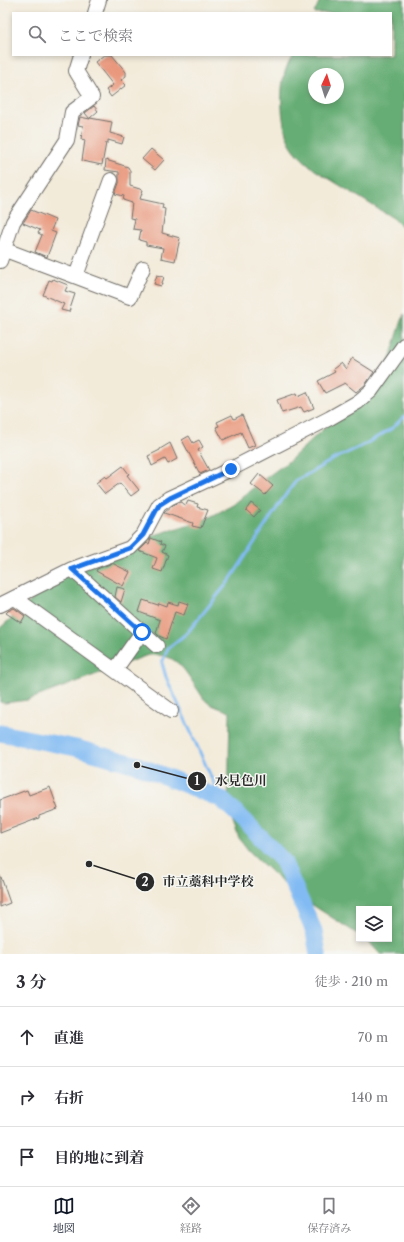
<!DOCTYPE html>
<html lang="ja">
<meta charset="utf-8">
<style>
:root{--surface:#fff;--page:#f2f2f3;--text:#2b2b33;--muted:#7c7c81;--line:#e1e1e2;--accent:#111827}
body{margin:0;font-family:"Libre Caslon Text","Noto Serif JP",serif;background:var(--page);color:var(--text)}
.controls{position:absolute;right:12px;bottom:12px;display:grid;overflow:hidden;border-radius:0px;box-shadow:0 2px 6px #0003}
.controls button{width:36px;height:36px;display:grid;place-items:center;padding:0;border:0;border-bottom:1px solid var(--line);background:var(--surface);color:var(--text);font:20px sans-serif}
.compass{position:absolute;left:308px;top:68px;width:36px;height:36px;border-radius:50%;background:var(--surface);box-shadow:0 2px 6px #0003;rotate:4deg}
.stop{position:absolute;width:12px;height:12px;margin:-9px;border:3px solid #1a73e8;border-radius:50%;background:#fff}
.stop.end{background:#1a73e8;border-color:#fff;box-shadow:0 1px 4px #0008}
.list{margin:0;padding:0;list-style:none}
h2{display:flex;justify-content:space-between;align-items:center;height:52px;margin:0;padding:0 16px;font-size:17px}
h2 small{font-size:13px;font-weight:400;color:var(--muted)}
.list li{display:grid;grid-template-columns:26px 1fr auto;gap:12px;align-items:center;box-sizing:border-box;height:60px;padding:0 16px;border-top:1px solid var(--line)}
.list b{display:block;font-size:15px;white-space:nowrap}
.list em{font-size:13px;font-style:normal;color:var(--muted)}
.icon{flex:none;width:22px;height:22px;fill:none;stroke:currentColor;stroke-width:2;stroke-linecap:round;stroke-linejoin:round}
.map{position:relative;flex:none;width:404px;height:954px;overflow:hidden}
.search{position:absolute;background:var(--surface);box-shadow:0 2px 6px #0003;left:12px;right:12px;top:12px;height:44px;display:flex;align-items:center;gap:10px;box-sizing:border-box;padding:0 14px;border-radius:0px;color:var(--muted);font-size:15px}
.sheet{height:232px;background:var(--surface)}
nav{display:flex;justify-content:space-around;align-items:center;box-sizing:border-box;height:56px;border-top:1px solid var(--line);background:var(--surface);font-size:11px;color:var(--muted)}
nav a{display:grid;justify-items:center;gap:2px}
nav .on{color:var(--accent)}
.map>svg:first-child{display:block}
.forest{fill:#66ad74;stroke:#486c50;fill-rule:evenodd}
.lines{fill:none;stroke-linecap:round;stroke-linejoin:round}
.stream{stroke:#82bbf3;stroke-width:3}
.river{stroke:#82bbf3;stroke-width:17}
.building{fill:#e9987d}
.minor-casing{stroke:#716e68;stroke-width:16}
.minor{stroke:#fff;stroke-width:14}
.route{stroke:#1a73e8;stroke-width:5}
.leader{fill:none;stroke:#2b2b2b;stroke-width:1.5}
.callout-dot{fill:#2b2b2b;stroke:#f6f6f2;stroke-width:1.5}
.mark-label{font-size:12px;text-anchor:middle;font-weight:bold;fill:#fff}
.callout-label{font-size:13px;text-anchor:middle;font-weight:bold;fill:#2b2b2b;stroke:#f6f6f2;stroke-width:3;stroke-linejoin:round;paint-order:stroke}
</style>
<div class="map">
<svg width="404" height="954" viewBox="0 0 404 954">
<rect width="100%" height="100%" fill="#f6f6f2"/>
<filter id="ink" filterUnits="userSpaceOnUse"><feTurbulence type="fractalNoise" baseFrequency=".025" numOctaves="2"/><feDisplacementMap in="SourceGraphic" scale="8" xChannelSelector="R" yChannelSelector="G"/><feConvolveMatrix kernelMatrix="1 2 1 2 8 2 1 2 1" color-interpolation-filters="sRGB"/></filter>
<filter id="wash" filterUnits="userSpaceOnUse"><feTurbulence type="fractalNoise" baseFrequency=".012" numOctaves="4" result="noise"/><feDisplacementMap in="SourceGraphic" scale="16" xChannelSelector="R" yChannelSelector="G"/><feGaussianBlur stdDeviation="0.9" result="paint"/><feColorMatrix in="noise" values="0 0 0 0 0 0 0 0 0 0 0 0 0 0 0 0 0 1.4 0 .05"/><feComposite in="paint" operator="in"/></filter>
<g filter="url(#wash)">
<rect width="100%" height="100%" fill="#f3ebda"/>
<path class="forest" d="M 320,0 L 404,0 L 404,228 L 393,218 L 315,170 C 306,162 297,155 291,145 C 281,130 279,89 285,72 C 287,66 290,61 293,55 L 391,55 L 391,13 L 314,13 ZM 314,74 L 338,74 L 338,98 L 314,98 Z
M 404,314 L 404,954 L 380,954 L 369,942 L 365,939 L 389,939 L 389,909 L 359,909 L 359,935 L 314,906 L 283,883 L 249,851 L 239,838 L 228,809 L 230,712 C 223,709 214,707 207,702 C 203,699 201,694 198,690 C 183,668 177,653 148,655 L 28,700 L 4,703 L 0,702 L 0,628 L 70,567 L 148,537 L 204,520 L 233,505 L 260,482 L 289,461 L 378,378 L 390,358 Z"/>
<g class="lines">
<path class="stream" d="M 221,799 L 166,677 L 162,663 L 168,648 L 187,633 L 230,580 L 284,497 L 296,481 L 332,460 L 362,446 L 391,429 L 404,417"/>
<path class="river" d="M 0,733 L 76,748 L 137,765 L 221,799 L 246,822 L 283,861 L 314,931 L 318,954"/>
</g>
<g id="blocks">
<path class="building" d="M 104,55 L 112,55 L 126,72 L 126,76 L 121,80 L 126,85 L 111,97 L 106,90 L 113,85 L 95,62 Z
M 94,106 L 98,111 L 90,118 L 112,122 L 110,133 L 124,137 L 122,144 L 108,140 L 108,143 L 106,143 L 102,165 L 82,161 L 85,140 L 81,139 L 83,126 L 78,125 L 80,117 L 90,119 L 85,113 Z
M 151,149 L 164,160 L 155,170 L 142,159 Z
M 106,160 L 128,167 L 130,171 L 130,186 L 143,190 L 140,199 L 163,204 L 162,208 L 165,209 L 162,233 L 180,238 L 175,261 L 161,258 L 163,248 L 146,245 L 146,242 L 139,240 L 141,230 L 133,229 L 135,219 L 130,218 L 132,203 L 123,200 L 124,196 L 115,194 L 119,183 L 119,172 L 105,170 Z
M 31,210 L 55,220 L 51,231 L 56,233 L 47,257 L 35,252 L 42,235 L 38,233 L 40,230 L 23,223 Z
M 157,275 L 164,277 L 161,286 L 154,284 Z
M 53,279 L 68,285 L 65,291 L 75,294 L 69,312 L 61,310 L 64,304 L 43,295 L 49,280 L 52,281 Z
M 352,358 L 374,372 L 365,385 L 356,392 L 345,383 L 325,393 L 318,381 L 335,372 L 333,369 L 341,363 L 346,369 Z
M 307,392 L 314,408 L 304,412 L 301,407 L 282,413 L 277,400 L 297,393 L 298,396 Z
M 232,415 L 234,419 L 242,415 L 255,445 L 248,448 L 241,432 L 223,440 L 216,427 L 219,426 L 217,422 Z
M 189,436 L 193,443 L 199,440 L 203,447 L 198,450 L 209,470 L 200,474 L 182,440 Z
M 170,443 L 177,459 L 168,464 L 165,459 L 152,466 L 148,456 L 160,450 L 160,449 Z
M 123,466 L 129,474 L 127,475 L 139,490 L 131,496 L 120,483 L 105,494 L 96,483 L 105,476 L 107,478 Z
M 259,474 L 273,486 L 265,495 L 251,484 Z
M 188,501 L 198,504 L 197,507 L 208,510 L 201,528 L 192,526 L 193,523 L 164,513 L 173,505 L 180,502 L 186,505 Z
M 251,503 L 260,510 L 254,517 L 246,510 Z
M 151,538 L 161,542 L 160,544 L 165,546 L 162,552 L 168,555 L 162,572 L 153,569 L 157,558 L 139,551 L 147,543 L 149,544 Z
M 112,563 L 130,572 L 123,586 L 96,571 L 97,569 Z
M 117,587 L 125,589 L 121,602 L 115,597 Z
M 143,600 L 158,605 L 159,603 L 167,606 L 168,602 L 178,605 L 179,601 L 188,604 L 184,615 L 175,612 L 166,639 L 159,636 L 156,633 L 160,620 L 139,612 Z
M 14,608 L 25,616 L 21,623 L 6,613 L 8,611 Z
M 50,787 L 58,809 L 39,816 L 39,818 L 0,833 L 0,800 L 27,790 L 29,795 Z
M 0,877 L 1,877 L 10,903 L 0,907 Z"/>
</g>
</g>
<g filter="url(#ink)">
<use href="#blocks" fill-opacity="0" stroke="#716e68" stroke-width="1"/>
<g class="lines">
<defs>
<path id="minor" d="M 95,13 L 99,0
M 0,248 L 130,297 L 143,268
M 0,261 L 13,222 L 67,140 L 72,112 L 92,97 L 76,71 L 81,55
M 76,276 L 111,180
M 72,569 L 157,646
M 15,598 L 171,711
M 0,605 L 72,569 L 130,548 L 143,535 L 159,505 L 169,498 L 231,469 L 330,418 L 358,402 L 371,391 L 404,345
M 115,670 L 142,632"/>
</defs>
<use href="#minor" class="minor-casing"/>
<use href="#minor" class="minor"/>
</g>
</g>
<g class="lines" filter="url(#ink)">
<path class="route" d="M 142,632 L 72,569 L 130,548 L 143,535 L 159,505 L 170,498 L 231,469"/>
</g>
<path class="leader" d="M137 765L197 781M89 864L145 882"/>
<g class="callout-dot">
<circle cx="137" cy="765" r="4"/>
<circle cx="89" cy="864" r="4"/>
<circle cx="197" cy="781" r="10"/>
<circle cx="145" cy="882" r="10"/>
</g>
<g class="mark-label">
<text x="197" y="785">1</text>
<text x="145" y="886">2</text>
</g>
<g class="callout-label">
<text x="241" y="785">水見色川</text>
<text x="208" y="886">市立藁科中学校</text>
</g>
</svg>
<div class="controls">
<button><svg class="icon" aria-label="layers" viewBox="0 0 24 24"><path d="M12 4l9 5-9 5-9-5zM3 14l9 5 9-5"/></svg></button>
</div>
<svg class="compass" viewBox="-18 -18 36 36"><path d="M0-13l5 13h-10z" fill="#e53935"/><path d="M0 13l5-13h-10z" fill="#7c7c81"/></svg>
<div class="stop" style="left:142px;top:632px"></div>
<div class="stop end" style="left:231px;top:469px"></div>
<div class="search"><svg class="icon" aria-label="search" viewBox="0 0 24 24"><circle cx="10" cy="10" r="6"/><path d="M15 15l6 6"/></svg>ここで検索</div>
</div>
<section class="sheet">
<h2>3 分<small>徒歩 · 210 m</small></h2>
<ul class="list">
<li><svg class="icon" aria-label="ahead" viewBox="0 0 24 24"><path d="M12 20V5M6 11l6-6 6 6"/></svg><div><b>直進</b></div><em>70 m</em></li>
<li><svg class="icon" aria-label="right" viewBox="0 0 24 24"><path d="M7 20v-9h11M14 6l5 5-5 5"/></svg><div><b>右折</b></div><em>140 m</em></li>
<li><svg class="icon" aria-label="arrive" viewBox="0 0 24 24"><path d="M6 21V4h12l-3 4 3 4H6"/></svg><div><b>目的地に到着</b></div></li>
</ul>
</section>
<nav>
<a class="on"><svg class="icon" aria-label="map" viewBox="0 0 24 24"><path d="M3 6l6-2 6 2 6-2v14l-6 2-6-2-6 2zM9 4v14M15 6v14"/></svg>地図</a>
<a><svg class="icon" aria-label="directions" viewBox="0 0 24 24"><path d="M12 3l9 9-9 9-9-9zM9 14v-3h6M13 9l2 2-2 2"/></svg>経路</a>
<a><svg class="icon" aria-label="saved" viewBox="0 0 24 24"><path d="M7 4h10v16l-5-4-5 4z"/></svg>保存済み</a>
</nav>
